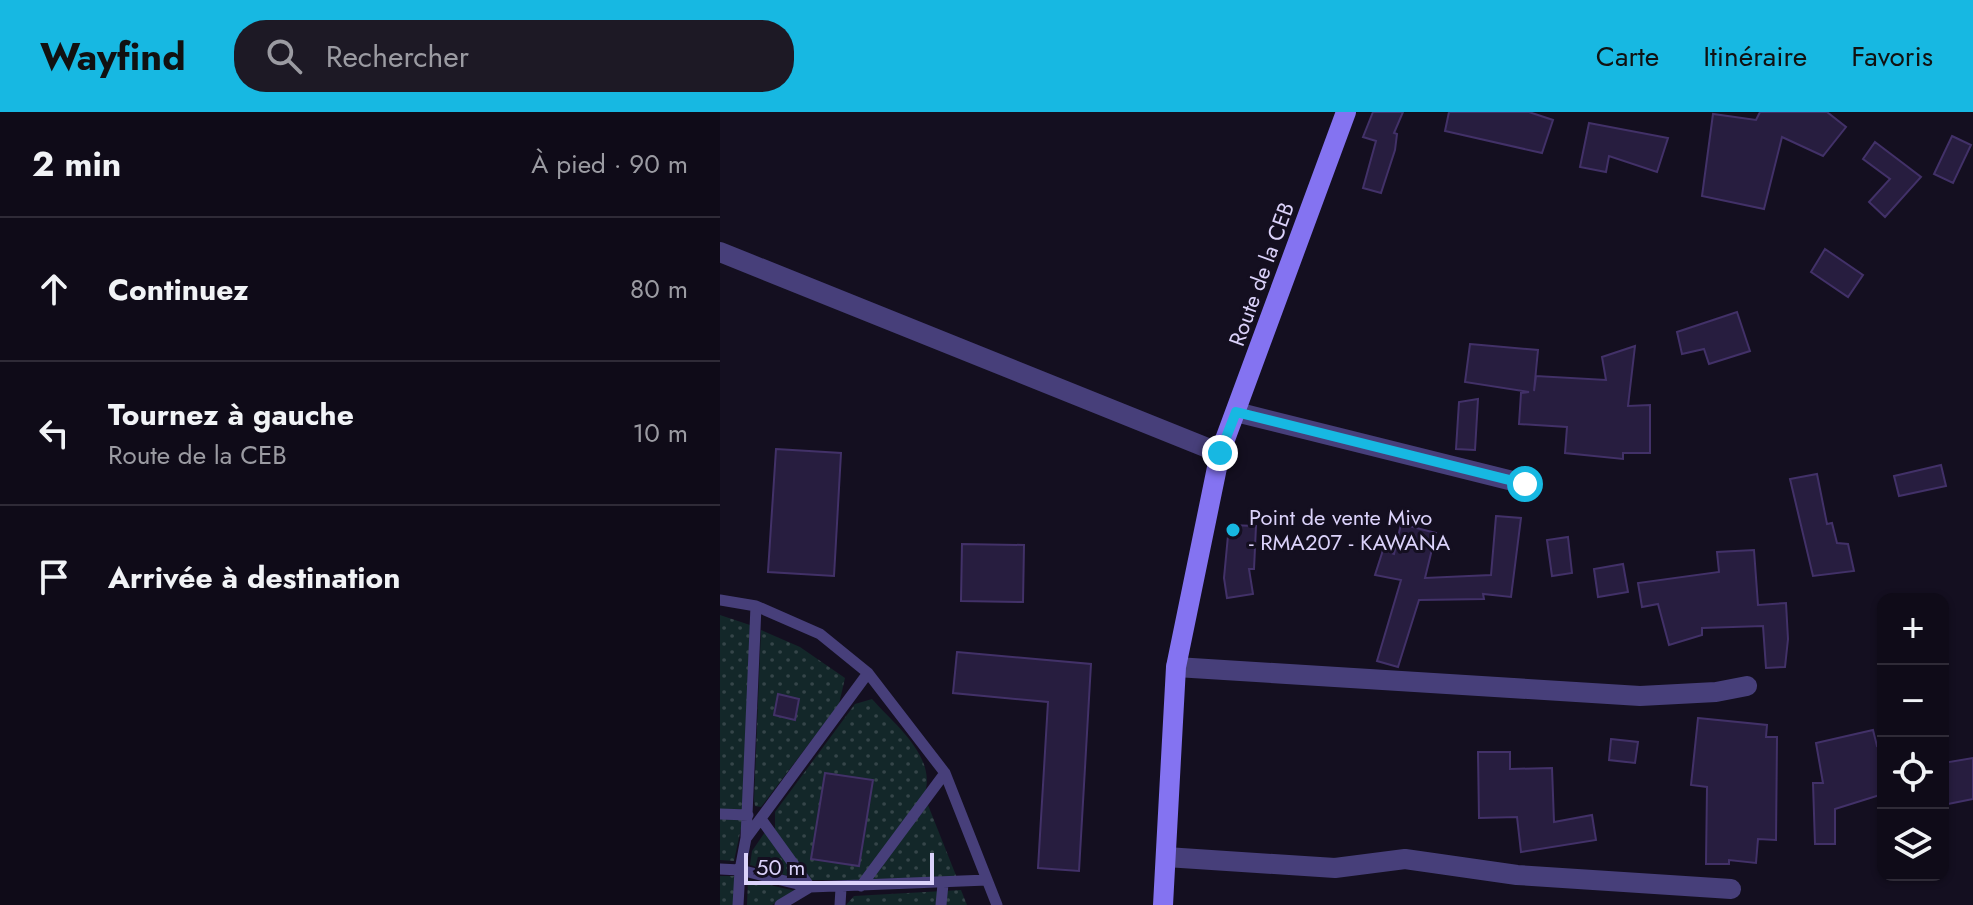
<!DOCTYPE html>
<html lang="fr">
<meta charset="utf-8">
<style>
:root{--surface:#0f0b18;--page:#1d1925;--text:#f1f3f6;--muted:#9b9ba2;--line:#2f2b37;--accent:#17b8e2}
body{margin:0;font-family:Jost,sans-serif;background:var(--page);color:var(--text)}
.controls{position:absolute;right:24px;bottom:24px;display:grid;overflow:hidden;border-radius:16px;box-shadow:0 2px 6px #0004}
.controls button{width:72px;height:72px;display:grid;place-items:center;padding:0;border:0;border-bottom:2px solid var(--line);background:var(--surface);color:var(--text);font:40px sans-serif}
.scale{position:absolute;left:24px;bottom:20px;width:190px;box-sizing:border-box;padding-left:8px;border:4px solid #dbd2fa;border-top:0;font-size:22px;line-height:28px;white-space:nowrap;color:#dbd2fa;-webkit-text-stroke:6px #140f20;paint-order:stroke}
.stop{position:absolute;width:24px;height:24px;margin:-18px;border:6px solid #17b8e2;border-radius:50%;background:#fff}
.stop.end{background:#17b8e2;border-color:#fff;box-shadow:0 2px 8px #0008}
.list{margin:0;padding:0;list-style:none}
h2{display:flex;justify-content:space-between;align-items:center;height:104px;margin:0;padding:0 32px;font-size:34px}
h2 small{font-size:26px;font-weight:400;color:var(--muted)}
.list li{display:grid;grid-template-columns:52px 1fr auto;gap:24px;align-items:center;box-sizing:border-box;height:144px;padding:0 32px;border-top:2px solid var(--line)}
.list b{display:block;font-size:30px;white-space:nowrap}
.list p{margin:0;font-size:26px;white-space:nowrap;color:var(--muted)}
.list em{font-size:26px;font-style:normal;color:var(--muted)}
.icon{flex:none;width:44px;height:44px;fill:none;stroke:currentColor;stroke-width:2;stroke-linecap:round;stroke-linejoin:round}
.map{position:relative;flex:none;width:1253px;height:793px;overflow:hidden}
header{display:flex;align-items:center;gap:48px;box-sizing:border-box;height:112px;padding:0 40px;background:var(--accent);color:#111}
header strong{font-size:38px}
nav{display:flex;gap:44px;margin-inline-start:auto;font-size:28px}
.search{width:560px;height:72px;background:var(--page);display:flex;align-items:center;gap:20px;box-sizing:border-box;padding:0 28px;border-radius:32px;color:var(--muted);font-size:30px}
main{display:flex}
aside{flex:1;background:var(--surface)}
.map>svg:first-child{display:block}
.grass{fill:url(#grass-dots)}
.building{fill:#271d3f;stroke:#423168;stroke-width:2}
.lines{fill:none;stroke-linecap:round;stroke-linejoin:round}
.service{stroke:#473f7a;stroke-width:11}
.minor{stroke:#473f7a;stroke-width:20}
.secondary{stroke:#8473f1;stroke-width:20}
.route{stroke:#17b8e2;stroke-width:10}
.poi-dot{fill:#17b8e2;stroke:#140f20;stroke-width:3}
.labels{text-anchor:middle;stroke-width:6;stroke-linejoin:round;paint-order:stroke}
.street-label{font-size:22px;fill:#dbd2fa;stroke:#140f20}
.poi-label{font-size:22px;fill:#dbd2fa;stroke:#140f20;text-anchor:start}
</style>
<header>
<strong>Wayfind</strong>
<div class="search"><svg class="icon" aria-label="search" viewBox="0 0 24 24"><circle cx="10" cy="10" r="6"/><path d="M15 15l6 6"/></svg>Rechercher</div>
<nav><a>Carte</a><a>Itinéraire</a><a>Favoris</a></nav>
</header>
<main>
<aside>
<h2>2 min<small>À pied · 90 m</small></h2>
<ul class="list">
<li><svg class="icon" aria-label="ahead" viewBox="0 0 24 24"><path d="M12 20V5M6 11l6-6 6 6"/></svg><div><b>Continuez</b></div><em>80 m</em></li>
<li><svg class="icon" aria-label="left" viewBox="0 0 24 24"><path d="M17 20v-9H6M10 6l-5 5 5 5"/></svg><div><b>Tournez à gauche</b><p>Route de la CEB</p></div><em>10 m</em></li>
<li><svg class="icon" aria-label="arrive" viewBox="0 0 24 24"><path d="M6 21V4h12l-3 4 3 4H6"/></svg><div><b>Arrivée à destination</b></div></li>
</ul>
</aside>
<div class="map">
<svg width="1253" height="793" viewBox="0 0 1253 793">
<defs>
<pattern id="grass-dots" width="8" height="8" patternUnits="userSpaceOnUse" patternTransform="scale(2)"><rect width="8" height="8" fill="#132729"/><path d="M2 2h.1M6 6h.1" fill="none" stroke="#354549" stroke-width="1.8" stroke-linecap="round"/></pattern>
</defs>
<rect width="100%" height="100%" fill="#140f20"/>
<path class="grass" d="M 0,503 L 30,513 L 24,698 L 0,697 Z
M 41,518 L 80,535 L 125,566 L 119,592 L 41,695 L 35,694 L 34,688 Z
M 152,587 C 175,613 216,644 205,681 L 140,768 L 91,768 L 55,719 L 55,700 L 135,592 Z
M 208,693 L 237,766 L 151,767 Z
M 0,707 L 23,707 L 14,749 L 0,748 Z
M 45,720 L 79,767 L 30,753 L 32,739 Z
M 0,764 L 16,764 L 15,793 L 0,793 Z
M 28,768 L 76,779 L 52,793 L 27,793 Z
M 241,778 L 247,793 L 126,793 L 134,784 Z"/>
<path class="building" d="M 653,0 L 683,0 L 674,21 L 677,22 L 675,38 L 661,81 L 643,76 L 656,29 L 643,25 Z
M 729,0 L 809,0 L 833,8 L 822,41 L 725,19 Z
M 1040,0 L 1107,0 L 1126,15 L 1103,44 L 1062,25 L 1044,97 L 982,84 L 993,2 L 1036,8 Z
M 869,11 L 948,26 L 937,60 L 889,44 L 886,60 L 860,55 Z
M 1232,24 L 1251,33 L 1233,71 L 1214,62 Z
M 1155,30 L 1201,65 L 1165,105 L 1149,90 L 1170,67 L 1143,47 Z
M 1105,137 L 1143,163 L 1128,185 L 1091,160 Z
M 1017,200 L 1030,239 L 989,252 L 984,237 L 962,242 L 957,220 Z
M 750,232 L 818,238 L 814,279 L 816,264 L 886,268 L 882,245 L 915,234 L 908,294 L 930,293 L 930,341 L 903,341 L 903,347 L 845,341 L 847,315 L 799,312 L 801,281 L 809,280 L 745,270 Z
M 758,287 L 755,338 L 736,337 L 739,290 Z
M 56,337 L 121,341 L 114,464 L 48,460 Z
M 1221,353 L 1226,374 L 1179,384 L 1174,364 Z
M 1097,362 L 1107,412 L 1112,411 L 1117,431 L 1128,432 L 1134,459 L 1093,464 L 1070,367 Z
M 776,404 L 801,406 L 791,485 L 763,482 L 764,487 L 699,488 L 678,555 L 657,549 L 681,468 L 655,463 L 663,438 L 674,442 L 681,412 L 716,421 L 705,466 L 771,463 Z
M 509,413 L 536,414 L 534,457 L 529,457 L 533,482 L 507,486 L 504,466 Z
M 848,425 L 852,461 L 832,464 L 827,428 Z
M 242,432 L 304,433 L 303,490 L 241,489 Z
M 1034,438 L 1038,493 L 1066,491 L 1068,527 L 1065,555 L 1046,556 L 1043,514 L 982,516 L 982,523 L 949,533 L 938,492 L 922,495 L 918,471 L 999,460 L 997,440 Z
M 903,452 L 908,480 L 878,485 L 874,457 Z
M 237,540 L 371,552 L 359,759 L 318,756 L 328,590 L 233,581 Z
M 58,582 L 79,587 L 75,608 L 54,603 Z
M 978,606 L 1047,613 L 1046,625 L 1057,625 L 1056,728 L 1038,727 L 1036,751 L 1009,748 L 1009,752 L 986,752 L 987,675 L 971,673 Z
M 1153,618 L 1157,634 L 1163,632 L 1163,682 L 1115,697 L 1115,732 L 1095,732 L 1093,671 L 1103,671 L 1096,631 Z
M 891,627 L 918,630 L 915,651 L 889,648 Z
M 758,640 L 790,640 L 790,657 L 832,656 L 834,710 L 872,703 L 876,728 L 801,740 L 797,705 L 759,706 Z
M 1253,646 L 1253,687 L 1223,693 L 1223,651 Z
M 105,661 L 153,668 L 139,754 L 91,747 Z"/>
<g class="lines">
<path class="service" d="M 0,488 L 36,494 L 100,522 L 148,561 L 225,661 L 277,793
M 0,702 L 28,703
M 41,707 L 90,775 L 60,793
M 27,725 L 148,561
M 0,757 L 20,758 L 90,775 L 267,768
M 141,774 L 225,661
M 18,793 L 20,758 L 26,726 L 36,494
M 120,793 L 121,776
M 221,793 L 223,772"/>
<path class="minor" d="M 0,140 L 500,341
M 516,300 L 805,372
M 456,555 L 920,584 L 996,580 L 1027,574
M 446,745 L 615,756 L 685,747 L 797,763 L 1011,777"/>
<path class="secondary" d="M 443,793 L 456,555 L 500,341 L 626,0"/>
</g>
<g class="lines">
<path class="route" d="M 500,341 L 516,300 L 805,372"/>
</g>
<circle class="poi-dot" cx="513" cy="418" r="8"/>
<g class="labels">
<g class="street-label">
<text transform="translate(541 162) rotate(-70)" y="8">Route de la CEB</text>
</g>
<g class="poi-label">
<text x="529" y="413">Point de vente Mivo<tspan x="529" dy="25">- RMA207 - KAWANA</tspan></text>
</g>
</g>
</svg>
<div class="controls">
<button>+</button>
<button>−</button>
<button><svg class="icon" aria-label="locate" viewBox="0 0 24 24"><circle cx="12" cy="12" r="6"/><path d="M12 2v4M12 18v4M2 12h4M18 12h4"/></svg></button>
<button><svg class="icon" aria-label="layers" viewBox="0 0 24 24"><path d="M12 4l9 5-9 5-9-5zM3 14l9 5 9-5"/></svg></button>
</div>
<div class="scale">50 m</div>
<div class="stop" style="left:805px;top:372px"></div>
<div class="stop end" style="left:500px;top:341px"></div>
</div>
</main>
